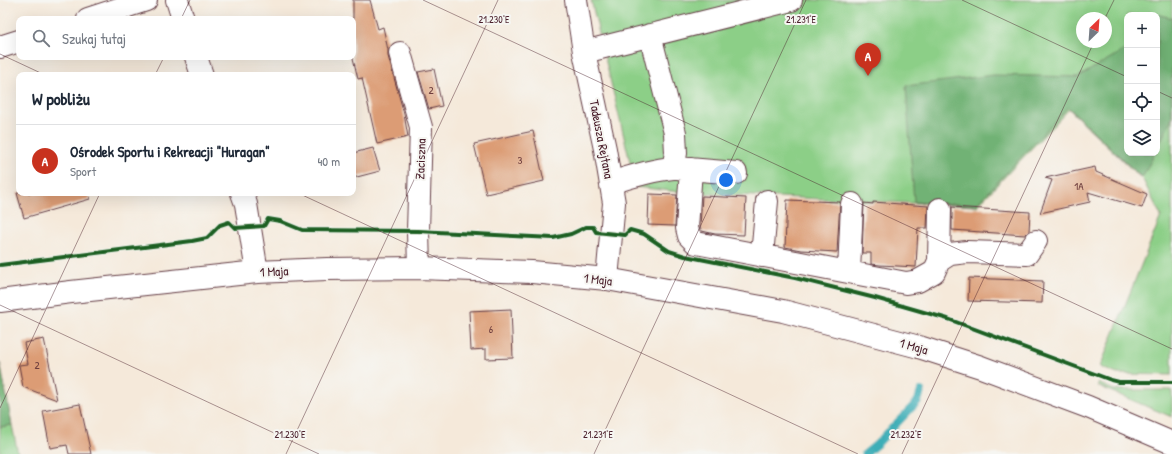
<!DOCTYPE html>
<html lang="pl">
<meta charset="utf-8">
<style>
:root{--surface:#fff;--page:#f2f2f3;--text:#1f2937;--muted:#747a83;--line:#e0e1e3;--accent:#c8321e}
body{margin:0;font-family:"Patrick Hand",sans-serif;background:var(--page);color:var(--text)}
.controls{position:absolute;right:12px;top:12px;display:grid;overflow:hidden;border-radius:8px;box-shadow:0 4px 16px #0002}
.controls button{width:36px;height:36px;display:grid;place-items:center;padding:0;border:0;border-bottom:1px solid var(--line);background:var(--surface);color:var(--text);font:20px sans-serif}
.compass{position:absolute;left:1076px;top:12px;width:36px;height:36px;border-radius:50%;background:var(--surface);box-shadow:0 4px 16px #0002;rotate:25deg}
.you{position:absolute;left:726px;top:180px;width:14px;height:14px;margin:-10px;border:3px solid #fff;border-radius:50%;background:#1a73e8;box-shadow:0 0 0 6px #1a73e833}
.badge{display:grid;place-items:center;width:26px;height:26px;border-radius:50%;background:var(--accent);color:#fff;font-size:13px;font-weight:700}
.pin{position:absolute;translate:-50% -33px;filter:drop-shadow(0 1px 2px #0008)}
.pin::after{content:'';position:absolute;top:21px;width:14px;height:12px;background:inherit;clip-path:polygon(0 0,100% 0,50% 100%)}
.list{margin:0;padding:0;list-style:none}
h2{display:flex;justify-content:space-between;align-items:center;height:52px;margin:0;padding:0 16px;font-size:17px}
h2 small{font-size:13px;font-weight:400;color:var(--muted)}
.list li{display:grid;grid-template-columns:26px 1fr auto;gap:12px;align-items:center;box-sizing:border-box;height:72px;padding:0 16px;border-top:1px solid var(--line)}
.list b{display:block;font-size:15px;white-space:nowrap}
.list p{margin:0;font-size:13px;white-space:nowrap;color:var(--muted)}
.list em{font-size:13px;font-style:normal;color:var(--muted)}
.icon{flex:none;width:22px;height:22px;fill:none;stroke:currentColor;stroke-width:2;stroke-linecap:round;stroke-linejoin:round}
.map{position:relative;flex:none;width:1172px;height:454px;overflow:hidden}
.search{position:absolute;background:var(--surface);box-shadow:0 4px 16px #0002;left:16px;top:16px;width:340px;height:44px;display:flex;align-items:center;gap:10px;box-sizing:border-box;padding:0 14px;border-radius:8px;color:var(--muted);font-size:15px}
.panel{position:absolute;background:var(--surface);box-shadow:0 4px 16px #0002;left:16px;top:72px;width:340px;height:124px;border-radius:8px}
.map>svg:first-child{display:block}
.green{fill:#8ccf87;stroke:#6b7759;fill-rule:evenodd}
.forest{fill:#71b274;stroke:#5e6850}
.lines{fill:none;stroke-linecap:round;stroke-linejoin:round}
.stream{stroke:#3daeb7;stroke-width:8}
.building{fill:#dc9c75}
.minor-casing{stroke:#643d45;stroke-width:24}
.major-casing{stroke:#643d45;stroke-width:24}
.minor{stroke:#fff;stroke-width:22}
.major{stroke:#fff;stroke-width:22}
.cycleway-casing{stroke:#f6f6f2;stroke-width:6}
.cycleway{stroke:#1b5e20;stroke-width:4}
.ticks{fill:none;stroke:#4a1f2b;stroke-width:1;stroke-opacity:0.45}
.labels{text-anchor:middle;stroke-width:4;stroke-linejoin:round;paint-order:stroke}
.number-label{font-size:11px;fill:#6e3e3e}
.street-label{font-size:13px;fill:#4a1f2b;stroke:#f6f6f2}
.ticks-label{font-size:10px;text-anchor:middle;fill:#4a1f2b;stroke:#f6f6f2;stroke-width:4;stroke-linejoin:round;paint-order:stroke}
</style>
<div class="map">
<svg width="1172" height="454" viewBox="0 0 1172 454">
<rect width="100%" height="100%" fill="#f6f6f2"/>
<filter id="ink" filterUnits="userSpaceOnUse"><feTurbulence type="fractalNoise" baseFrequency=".025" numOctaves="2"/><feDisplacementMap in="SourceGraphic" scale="8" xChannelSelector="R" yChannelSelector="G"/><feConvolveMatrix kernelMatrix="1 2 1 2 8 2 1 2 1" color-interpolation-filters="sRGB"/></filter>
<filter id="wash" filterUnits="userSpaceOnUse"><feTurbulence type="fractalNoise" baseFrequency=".012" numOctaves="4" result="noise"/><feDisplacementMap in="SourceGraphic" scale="16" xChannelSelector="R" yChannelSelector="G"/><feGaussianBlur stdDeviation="0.9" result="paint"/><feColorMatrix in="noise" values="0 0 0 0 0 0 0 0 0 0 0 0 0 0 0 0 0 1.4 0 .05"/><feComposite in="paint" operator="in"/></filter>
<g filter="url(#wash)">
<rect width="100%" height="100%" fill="#f5e9da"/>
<path class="green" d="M 591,0 L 1172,0 L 1172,375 L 1117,374 L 1100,367 L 1161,216 L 1143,180 L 1069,109 L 977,206 L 689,193 L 636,187 ZM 1127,15 L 1157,15 L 1157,153 L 1127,153 ZM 1082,18 L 1106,18 L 1106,42 L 1082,42 Z
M 1098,383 L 1114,390 L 1172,390 L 1172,417 L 1098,386 Z
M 12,425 L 18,454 L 0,454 L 0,427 Z"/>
<path class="forest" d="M 1148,12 L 1172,18 L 1172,118 L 1157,148 L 1157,15 L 1146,15 Z
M 1127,46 L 1127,153 L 1155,153 L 1142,178 L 1068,107 L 976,205 L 914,202 L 906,86 L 994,75 L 1078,77 L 1126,49 Z
M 0,362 L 12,425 L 0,427 Z"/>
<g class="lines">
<path class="stream" d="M 865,454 L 877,444 L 918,401 L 921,391"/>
</g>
<g id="blocks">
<path class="building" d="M 353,0 L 370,0 L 378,29 L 383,27 L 388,50 L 388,56 L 404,114 L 408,137 L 377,144 L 362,78 L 358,79 L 353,58 Z
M 434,69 L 442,106 L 429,109 L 418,72 Z
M 533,131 L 544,181 L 486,194 L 474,144 Z
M 373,148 L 380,171 L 353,178 L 353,153 Z
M 1095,167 L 1096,172 L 1147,194 L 1142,208 L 1088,192 L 1090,202 L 1040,213 L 1052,180 L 1045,178 Z
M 17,193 L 89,193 L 90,199 L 24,218 Z
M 649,194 L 677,195 L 675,226 L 648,225 Z
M 702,196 L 746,198 L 744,235 L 715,234 L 702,231 L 700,227 Z
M 787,200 L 840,202 L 837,252 L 801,250 L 785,247 Z
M 873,202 L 928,206 L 927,228 L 918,228 L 916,267 L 880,265 L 871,264 L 871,253 L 862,253 L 864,203 L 873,204 Z
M 952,207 L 1030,212 L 1029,231 L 1025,235 L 952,230 Z
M 969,278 L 1043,281 L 1042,303 L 968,301 Z
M 511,309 L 513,358 L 486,359 L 486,349 L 471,350 L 469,311 Z
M 44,339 L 57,400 L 23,387 L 19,365 L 28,364 L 24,343 Z
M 80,404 L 91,454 L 69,454 L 67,445 L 50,448 L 43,411 Z"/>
</g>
</g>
<g filter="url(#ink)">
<use href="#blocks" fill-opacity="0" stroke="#643d45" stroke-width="1"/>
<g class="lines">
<defs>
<path id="minor" d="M 177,0 L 183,19
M 576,0 L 584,52 L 605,149 L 614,203 L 607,279
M 88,19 L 146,0
M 0,47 L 19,41
M 584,52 L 791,0
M 400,53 L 421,127 L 418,231 L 419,268
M 196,57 L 202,75
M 677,168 L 736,173
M 691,169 L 687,228 L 689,236 L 696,243 L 906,283 L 918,281 L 934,272 L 939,261 L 950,254 L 967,252 L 1027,254 L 1036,241
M 611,183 C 632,176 652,170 673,168 L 676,153 L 675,133 L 650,35
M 242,193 L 246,204 L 257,272
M 762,256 L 767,201
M 939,261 L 940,209
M 849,272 L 852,204"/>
<path id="major" d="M 0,301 L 71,292 L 257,272 L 327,269 L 419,268 L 532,272 L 607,279 L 783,311 L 919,347 L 981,367 L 1088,407 L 1172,443"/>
</defs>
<use href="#minor" class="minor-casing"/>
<use href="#major" class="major-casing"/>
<use href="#minor" class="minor"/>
<use href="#major" class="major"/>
<defs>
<path id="cycleway" d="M 0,265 L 192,241 L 207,238 L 220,225 L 229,222 L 235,228 L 264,226 L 268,219 L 280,221 L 302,230 L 418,231 L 553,238 L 571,234 L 586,227 L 593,227 L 596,232 L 625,235 L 630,230 L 644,234 L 669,251 L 685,256 L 795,278 L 875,298 L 948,319 L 1111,380 L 1119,382 L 1172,382"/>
</defs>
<use href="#cycleway" class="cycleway-casing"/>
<use href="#cycleway" class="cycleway"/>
</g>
</g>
<path class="ticks" d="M 423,0 L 1172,349M 962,0 L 1127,77M 1105,18 L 1114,0M 181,19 L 190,0M 0,54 L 45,75M 155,75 L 164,57M 1157,91 L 1172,98M 298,193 L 858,454M 0,305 L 319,454M 0,408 L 100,193M 286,454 L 498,0M 594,454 L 806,0M 902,454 L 1094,42"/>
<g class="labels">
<g class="number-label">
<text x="431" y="94">2</text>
<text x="520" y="164">3</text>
<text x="1079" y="190">1A</text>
<text x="491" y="333">6</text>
<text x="37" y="369">2</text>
</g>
<g class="street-label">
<text transform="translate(602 139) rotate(79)" y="5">Tadeusza Rejtana</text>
<text transform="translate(420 159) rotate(-88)" y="5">Zaciszna</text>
<text transform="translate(274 271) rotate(-3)" y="5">1 Maja</text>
<text transform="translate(598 279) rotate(7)" y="5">1 Maja</text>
<text transform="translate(914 346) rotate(16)" y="5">1 Maja</text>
</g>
</g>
<g class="ticks-label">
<text x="494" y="23">21.230°E</text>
<text x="801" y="23">21.231°E</text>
<text x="290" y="438">21.230°E</text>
<text x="598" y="438">21.231°E</text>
<text x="906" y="438">21.232°E</text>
</g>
</svg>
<div class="controls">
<button>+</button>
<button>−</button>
<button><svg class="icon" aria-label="locate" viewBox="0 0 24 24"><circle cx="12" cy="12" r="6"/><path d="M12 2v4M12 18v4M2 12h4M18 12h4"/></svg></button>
<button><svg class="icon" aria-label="layers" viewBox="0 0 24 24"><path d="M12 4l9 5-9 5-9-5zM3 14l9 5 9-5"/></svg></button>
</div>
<svg class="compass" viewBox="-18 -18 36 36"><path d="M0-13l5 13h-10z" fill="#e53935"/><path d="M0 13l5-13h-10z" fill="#747a83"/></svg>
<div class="you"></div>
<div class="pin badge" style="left:868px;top:76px">A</div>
<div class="search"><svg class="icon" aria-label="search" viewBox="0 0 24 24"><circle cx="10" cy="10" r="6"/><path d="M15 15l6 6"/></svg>Szukaj tutaj</div>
<section class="panel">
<h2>W pobliżu<small></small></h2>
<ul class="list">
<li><span class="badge">A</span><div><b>Ośrodek Sportu i Rekreacji &quot;Huragan&quot;</b><p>Sport</p></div><em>40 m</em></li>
</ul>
</section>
</div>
